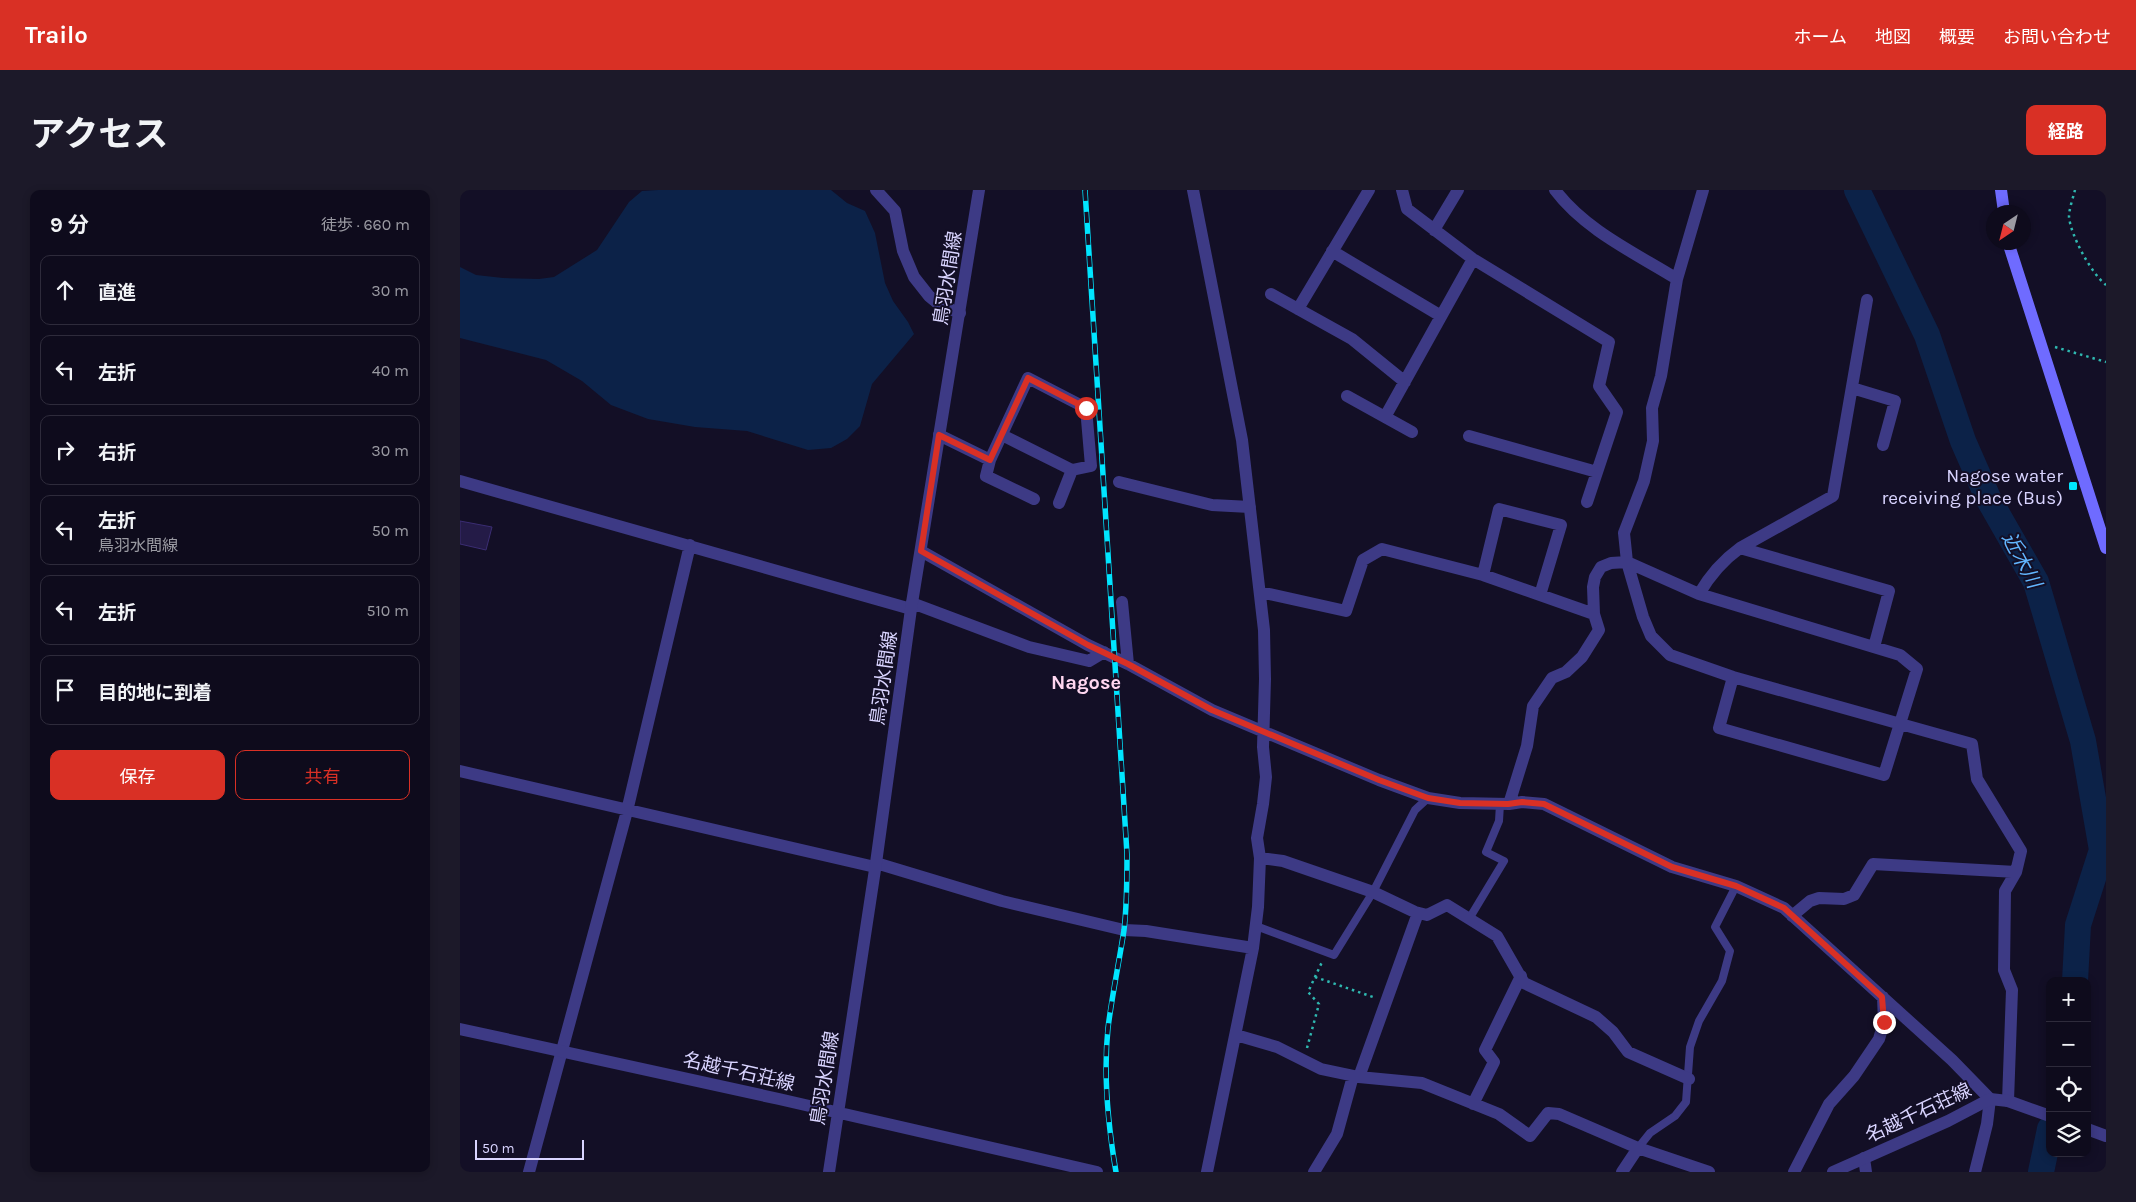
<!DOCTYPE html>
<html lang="ja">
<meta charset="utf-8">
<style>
:root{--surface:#0e0b1c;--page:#1c1929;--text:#f1f3f6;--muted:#9b9ba3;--line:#2e2b3b;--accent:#d93025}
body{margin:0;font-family:Karla,"Noto Sans JP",sans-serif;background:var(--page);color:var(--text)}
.controls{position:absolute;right:15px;bottom:15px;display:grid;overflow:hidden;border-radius:10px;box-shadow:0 2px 8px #0003}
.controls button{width:45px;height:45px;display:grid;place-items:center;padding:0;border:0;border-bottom:1px solid var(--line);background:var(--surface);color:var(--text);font:25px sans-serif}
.compass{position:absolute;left:1526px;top:15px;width:45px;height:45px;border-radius:50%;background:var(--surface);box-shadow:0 2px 8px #0003;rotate:215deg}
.scale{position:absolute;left:15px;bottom:12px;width:109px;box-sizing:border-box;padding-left:5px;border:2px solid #d9d4ff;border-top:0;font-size:14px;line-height:18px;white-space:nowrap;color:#d9d4ff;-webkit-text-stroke:4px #130f26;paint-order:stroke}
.stop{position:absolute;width:15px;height:15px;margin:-11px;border:4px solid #d93025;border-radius:50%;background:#fff}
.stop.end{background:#d93025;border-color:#fff;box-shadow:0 1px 5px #0008}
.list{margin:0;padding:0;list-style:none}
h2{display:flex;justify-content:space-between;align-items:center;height:65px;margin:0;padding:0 20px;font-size:21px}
h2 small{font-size:16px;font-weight:400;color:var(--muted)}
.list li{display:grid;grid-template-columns:32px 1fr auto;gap:15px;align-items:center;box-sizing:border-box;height:70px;margin:0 10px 10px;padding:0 10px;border:1px solid var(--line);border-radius:10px}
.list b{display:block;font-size:19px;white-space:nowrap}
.list p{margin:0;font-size:16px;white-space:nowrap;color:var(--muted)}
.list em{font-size:16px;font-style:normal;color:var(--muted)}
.actions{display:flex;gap:10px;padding:15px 20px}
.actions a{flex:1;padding:11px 0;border:1px solid var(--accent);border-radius:10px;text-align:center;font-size:18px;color:var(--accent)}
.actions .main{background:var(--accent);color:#fff}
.icon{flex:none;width:28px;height:28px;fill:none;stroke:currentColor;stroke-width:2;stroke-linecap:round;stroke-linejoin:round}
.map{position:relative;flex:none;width:1646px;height:982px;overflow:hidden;border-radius:10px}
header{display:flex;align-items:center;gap:30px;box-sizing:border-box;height:70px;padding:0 25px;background:var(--accent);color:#fff}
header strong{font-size:24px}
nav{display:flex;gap:28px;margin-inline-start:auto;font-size:18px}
.intro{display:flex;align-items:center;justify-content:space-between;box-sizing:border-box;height:120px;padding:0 30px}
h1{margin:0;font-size:35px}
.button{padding:12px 22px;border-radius:10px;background:var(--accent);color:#fff;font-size:18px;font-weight:700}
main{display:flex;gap:30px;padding:0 30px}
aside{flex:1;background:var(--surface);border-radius:10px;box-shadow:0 2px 8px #0003}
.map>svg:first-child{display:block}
.water{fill:#0c2248}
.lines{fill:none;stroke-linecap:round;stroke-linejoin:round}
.river{stroke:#0c2248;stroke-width:26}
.building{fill:#241b47;stroke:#3b2d73}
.path{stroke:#2fb8b0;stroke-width:2.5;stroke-dasharray:2.5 4;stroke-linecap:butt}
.service{stroke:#3d3a85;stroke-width:8}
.minor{stroke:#3d3a85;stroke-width:12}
.tertiary{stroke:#3d3a85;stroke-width:12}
.secondary{stroke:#6f6bff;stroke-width:12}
.rail-casing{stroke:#00e5ff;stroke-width:5.5}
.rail{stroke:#130f26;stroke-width:4;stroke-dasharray:11;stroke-linecap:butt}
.route{stroke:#d93025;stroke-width:6}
.poi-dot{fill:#00e5ff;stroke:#130f26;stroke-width:2}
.labels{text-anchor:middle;stroke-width:4;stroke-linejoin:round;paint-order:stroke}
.street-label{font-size:19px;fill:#d9d4ff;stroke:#130f26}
.poi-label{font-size:19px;fill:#d9d4ff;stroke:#130f26;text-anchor:end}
.water-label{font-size:20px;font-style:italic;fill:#62b6ff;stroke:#130f26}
.neighbourhood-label{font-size:20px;font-weight:bold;fill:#ffd6f0;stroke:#130f26}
</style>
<header>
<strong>Trailo</strong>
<nav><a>ホーム</a><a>地図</a><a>概要</a><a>お問い合わせ</a></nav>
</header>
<div class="intro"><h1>アクセス</h1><a class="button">経路</a></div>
<main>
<aside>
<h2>9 分<small>徒歩 · 660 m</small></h2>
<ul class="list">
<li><svg class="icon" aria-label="ahead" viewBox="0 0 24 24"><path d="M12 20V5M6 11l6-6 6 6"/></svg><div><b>直進</b></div><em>30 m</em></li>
<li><svg class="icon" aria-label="left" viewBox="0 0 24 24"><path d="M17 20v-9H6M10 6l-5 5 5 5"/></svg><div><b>左折</b></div><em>40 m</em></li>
<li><svg class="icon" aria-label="right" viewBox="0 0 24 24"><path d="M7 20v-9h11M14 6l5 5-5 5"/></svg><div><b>右折</b></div><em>30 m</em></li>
<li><svg class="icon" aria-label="left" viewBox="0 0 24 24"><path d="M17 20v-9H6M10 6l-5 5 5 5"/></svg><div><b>左折</b><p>鳥羽水間線</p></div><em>50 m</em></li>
<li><svg class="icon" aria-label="left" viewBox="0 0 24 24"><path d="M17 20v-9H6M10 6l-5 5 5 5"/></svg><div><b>左折</b></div><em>510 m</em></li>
<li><svg class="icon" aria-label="arrive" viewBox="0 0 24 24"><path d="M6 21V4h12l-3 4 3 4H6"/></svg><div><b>目的地に到着</b></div></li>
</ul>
<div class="actions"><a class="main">保存</a><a>共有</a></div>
</aside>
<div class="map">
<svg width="1646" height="982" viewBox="0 0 1646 982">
<rect width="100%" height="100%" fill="#130f26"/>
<path class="water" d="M 198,0 L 371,0 L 387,13 L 405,21 L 415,43 L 425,93 L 433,111 L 448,132 L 454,144 L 412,194 L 400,236 L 387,249 L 371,258 L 348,260 L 287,241 L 235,237 L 188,229 L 151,215 L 122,191 L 86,170 L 0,148 L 0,77 L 16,85 L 43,88 L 79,89 L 94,87 L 137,60 L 169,12 L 182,1 Z"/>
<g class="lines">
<path class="river" d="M 1397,0 L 1467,145 L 1503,251 L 1528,308 L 1576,392 L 1623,551 L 1642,660 L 1618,735 L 1615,791
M 1581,982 L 1590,939"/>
</g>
<path class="building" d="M 0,331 L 32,337 L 26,360 L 0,354 Z"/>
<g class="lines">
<path class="path" d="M 1615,0 C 1613,8 1609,19 1609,27 C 1611,46 1631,83 1646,95
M 1595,157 L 1646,172
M 855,787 L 913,807
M 847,858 L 859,814 L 848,802 L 862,772"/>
<path class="service" d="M 1009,729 L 1044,671 L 1026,662 L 1039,631 L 1040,614
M 796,736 L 874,765 L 913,702 L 955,620 L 968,608
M 1178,958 L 1190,943 L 1215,926 L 1226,912 L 1230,857 L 1239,831 L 1262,791 L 1270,761 L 1255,737 L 1276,696"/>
<path class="minor" d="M 416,0 L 435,21 L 443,61 L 454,87 L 469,106 L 480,115 L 500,123
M 733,0 L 782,250 L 804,440 L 805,489 L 803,557 L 806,587 L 803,614 L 797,648 L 800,668 L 798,717 L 793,758 L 747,982
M 942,0 L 947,19 L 1013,69 L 1149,152 L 1139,196 L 1157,222 L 1127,312
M 1095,0 C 1125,40 1175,63 1217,89
M 1243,0 L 1217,89 L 1201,186 L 1192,218 L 1193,251 L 1184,291 L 1164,343 L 1167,372 L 1183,427 L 1191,446 L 1210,465 L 1273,487 L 1512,554 L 1517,589 L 1561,661 L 1556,682 L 1545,701 L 1544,780 L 1552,800 L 1548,911
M 974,40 L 998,0
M 872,61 L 981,126
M 811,104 L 892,149 L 945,192
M 838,119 L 909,0
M 1392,198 L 1435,211 L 1423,255
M 887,206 L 952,242
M 925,227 L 1013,69
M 479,245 L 530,270
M 542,245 L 612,280 L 631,276 L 626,218 L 568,188 L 530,270 L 526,286 L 574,309
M 1009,246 L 1137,282
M 0,291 L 451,419
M 659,292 L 752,315 L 790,317
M 599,313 L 612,280
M 1280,358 L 1373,306 L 1407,110
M 461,361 L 628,455 L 668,474 L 752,520 L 919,590 L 968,608 L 1000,613 L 1049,614 L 1062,612 L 1084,614 L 1212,677 L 1276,696 L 1324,718 L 1492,870 L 1530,909 L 1527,934 L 1515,982
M 1023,385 L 1039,319 L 1101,335 L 1080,405
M 800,402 L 886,421 L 903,370 L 922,359 L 1023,385 L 1134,424
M 1239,404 C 1250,385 1262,371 1280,358 L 1429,401 L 1414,457
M 662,412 L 668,474
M 452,413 L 569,457 L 629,471 L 644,462
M 0,581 L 415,677
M 1049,614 L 1067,556 L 1073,516 L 1092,488 L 1106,482 L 1122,467 L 1139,440 L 1134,424 L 1133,397 L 1135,387 L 1141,377 L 1151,373 L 1167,372 L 1239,404 L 1440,465 L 1457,479 L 1424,585 L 1259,538 L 1273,487
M 800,668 L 823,671 L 913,702 L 955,722 L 967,725 L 987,715 L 1037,746 L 1064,793 L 1136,827 L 1153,842 L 1168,862 L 1229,889
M 416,673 L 542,711 L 664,740 L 686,741 L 793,758
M 1332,726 L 1350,711 L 1359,708 L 1384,709 L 1394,705 L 1413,674 L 1556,682
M 776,845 L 817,857 L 861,879 L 899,887 L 962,893 L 1039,924 L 1070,946 L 1088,923 L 1099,924 L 1178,958 L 1249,982
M 899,887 L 958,723
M 1013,914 L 1034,872 L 1025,860 L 1061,786
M 1404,968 L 1406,982
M 69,982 L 167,621 L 230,355
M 854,982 L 877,944 L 893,886
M 1162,982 L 1178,958
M 1334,982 L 1369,914 L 1394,886 L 1419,849 L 1424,832 L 1423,807"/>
<path class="tertiary" d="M 0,839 L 319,909 L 637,982
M 1627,939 L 1646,946
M 369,982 L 416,673 L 451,419 L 519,0
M 1373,982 L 1488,931 L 1530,909 L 1548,911 L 1590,926"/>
<path class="secondary" d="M 1541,0 L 1544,22
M 1548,52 L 1646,358"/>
<defs>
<path id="rail" d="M 625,0 L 667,664 C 667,690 667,715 664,740 C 659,773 652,805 648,838 C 643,886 648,935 656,982"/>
</defs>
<use href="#rail" class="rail-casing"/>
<use href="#rail" class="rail"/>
</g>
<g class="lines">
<path class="route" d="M 626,218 L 568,188 L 530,270 L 479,245 L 461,361 L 628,455 L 668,474 L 752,520 L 919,590 L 968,608 L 1000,613 L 1048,614 L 1062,612 L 1084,614 L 1212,677 L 1276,696 L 1324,718 L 1422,807 L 1424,832"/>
</g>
<rect class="poi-dot" x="1608" y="291" width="10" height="10" rx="2.5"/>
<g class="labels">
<g class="street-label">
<text transform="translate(487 88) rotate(-81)" y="7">鳥羽水間線</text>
<text transform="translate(423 488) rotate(-82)" y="7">鳥羽水間線</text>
<text transform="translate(279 881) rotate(13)" y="7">名越千石荘線</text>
<text transform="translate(364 888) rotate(-81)" y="7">鳥羽水間線</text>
<text transform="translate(1458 922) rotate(-25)" y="7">名越千石荘線</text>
</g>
<g class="poi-label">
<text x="1603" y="292">Nagose water<tspan x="1603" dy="22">receiving place (Bus)</tspan></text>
</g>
<g class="water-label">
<text transform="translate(1562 370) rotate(62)" y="7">近木川</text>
</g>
<g class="neighbourhood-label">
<text x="626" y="499">Nagose</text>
</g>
</g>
</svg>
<div class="controls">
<button>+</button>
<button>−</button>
<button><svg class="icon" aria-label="locate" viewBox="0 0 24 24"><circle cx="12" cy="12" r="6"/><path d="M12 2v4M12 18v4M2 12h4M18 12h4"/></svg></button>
<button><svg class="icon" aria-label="layers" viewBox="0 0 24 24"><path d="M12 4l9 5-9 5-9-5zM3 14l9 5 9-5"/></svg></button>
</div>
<svg class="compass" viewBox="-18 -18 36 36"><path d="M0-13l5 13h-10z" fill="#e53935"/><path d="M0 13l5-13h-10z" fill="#9b9ba3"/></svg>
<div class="scale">50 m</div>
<div class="stop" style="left:626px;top:218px"></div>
<div class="stop end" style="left:1424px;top:832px"></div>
</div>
</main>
